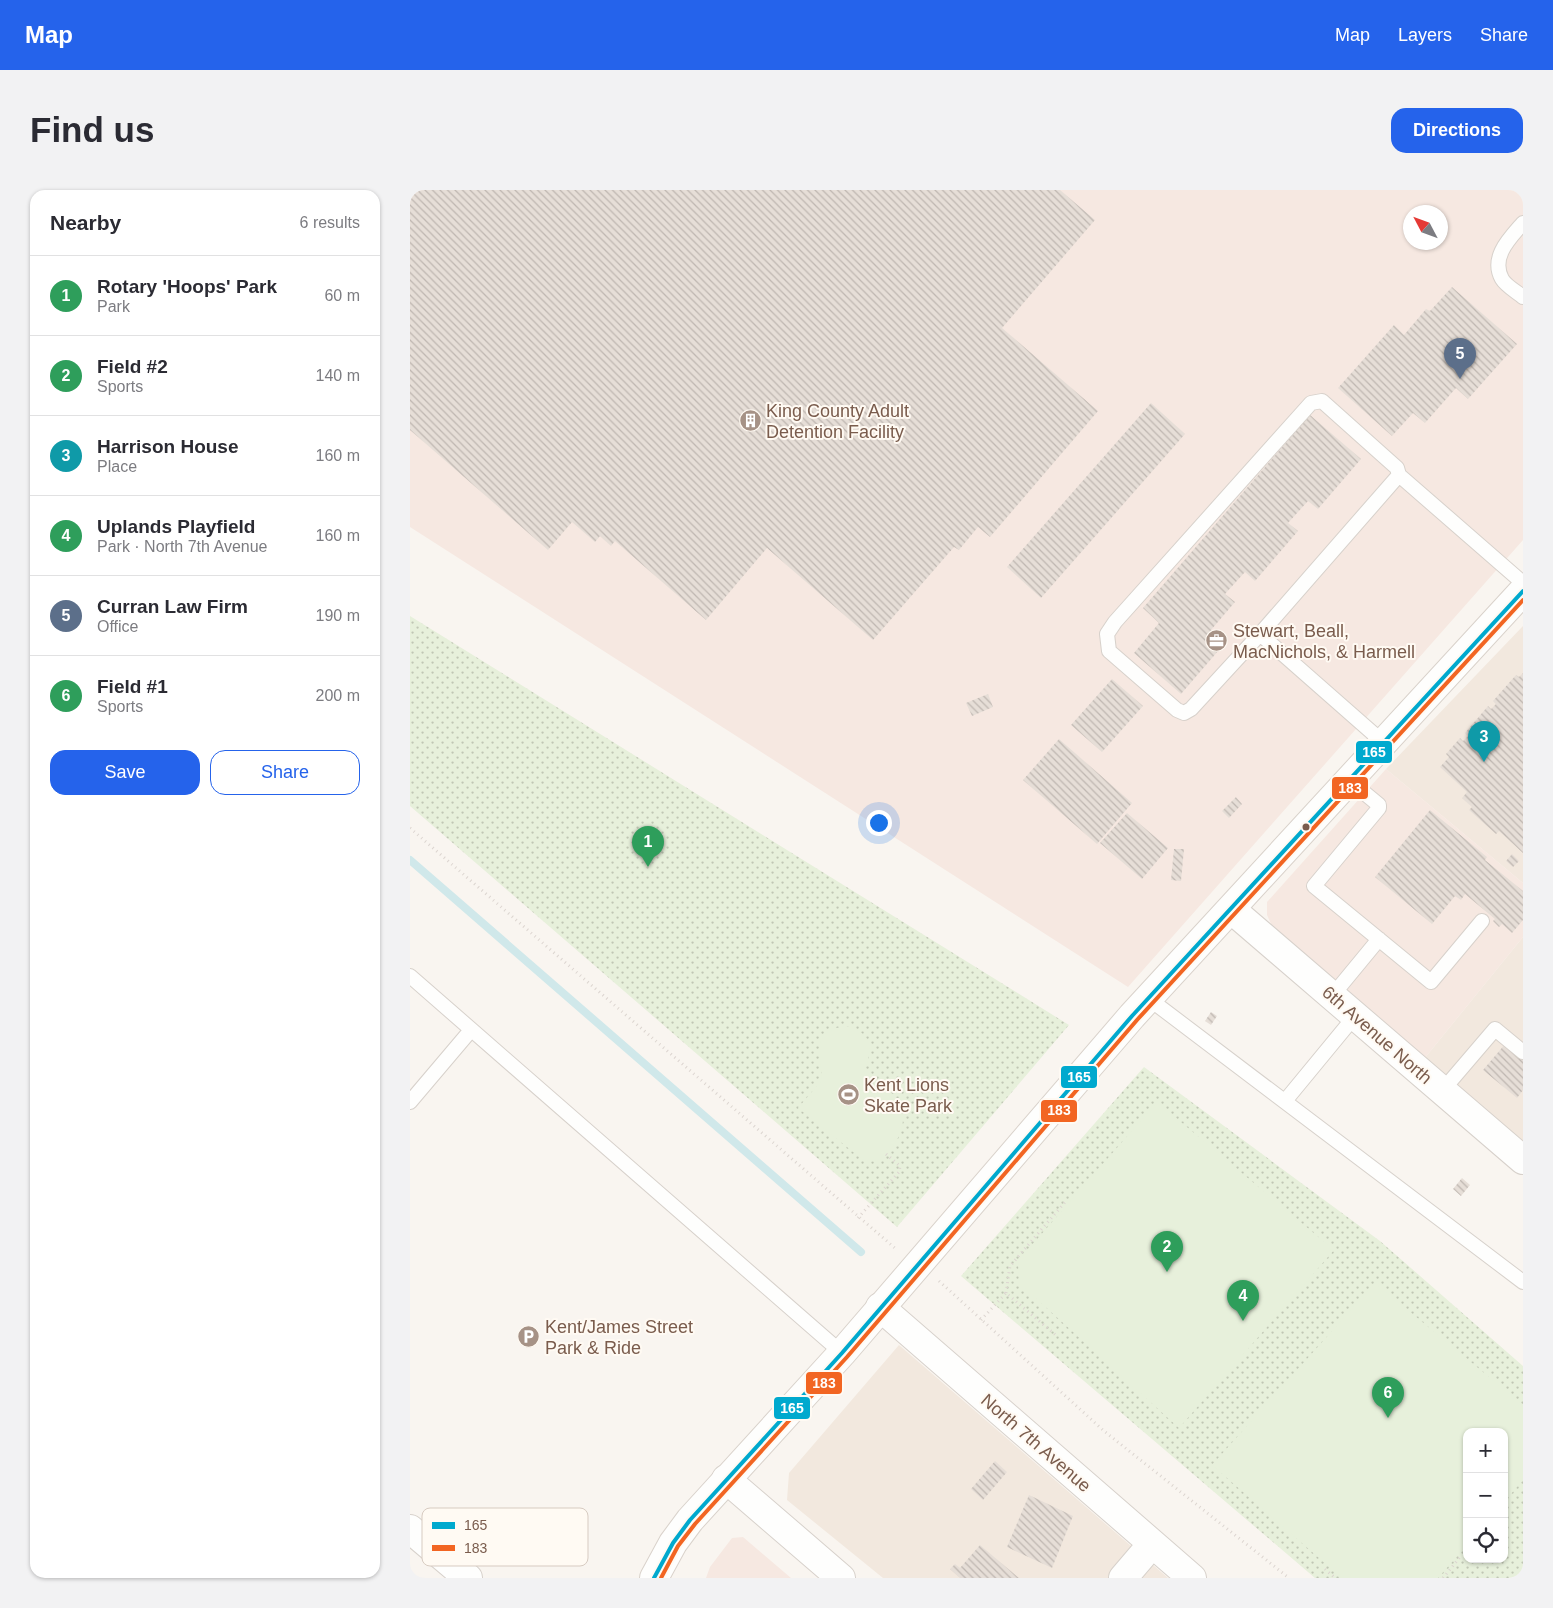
<!DOCTYPE html>
<meta charset="utf-8">
<style>
:root{--surface:#fff;--page:#f2f2f3;--text:#2b2b33;--muted:#7c7c81;--line:#e1e1e2;--accent:#2563eb}
body{margin:0;font-family:Arial,sans-serif;background:var(--page);color:var(--text)}
.controls{position:absolute;right:15px;bottom:15px;display:grid;overflow:hidden;border-radius:10px;box-shadow:0 1px 4px #0004}
.controls button{width:45px;height:45px;display:grid;place-items:center;padding:0;border:0;border-bottom:1px solid var(--line);background:var(--surface);color:var(--text);font:25px sans-serif}
.compass{position:absolute;left:993px;top:15px;width:45px;height:45px;border-radius:50%;background:var(--surface);box-shadow:0 1px 4px #0004;rotate:311deg}
.you{position:absolute;left:468px;top:632px;width:18px;height:18px;margin:-12px;border:4px solid #fff;border-radius:50%;background:#1a73e8;box-shadow:0 0 0 8px #1a73e833}
.badge{display:grid;place-items:center;width:32px;height:32px;border-radius:50%;background:var(--accent);color:#fff;font-size:16px;font-weight:700}
.pin{position:absolute;translate:-50% -41px;filter:drop-shadow(0 1px 2px #0008)}
.pin::after{content:'';position:absolute;top:26px;width:18px;height:15px;background:inherit;clip-path:polygon(0 0,100% 0,50% 100%)}
.list{margin:0;padding:0;list-style:none}
h2{display:flex;justify-content:space-between;align-items:center;height:65px;margin:0;padding:0 20px;font-size:21px}
h2 small{font-size:16px;font-weight:400;color:var(--muted)}
.list li{display:grid;grid-template-columns:32px 1fr auto;gap:15px;align-items:center;box-sizing:border-box;height:80px;padding:0 20px;border-top:1px solid var(--line)}
.list b{display:block;font-size:19px;white-space:nowrap}
.list p{margin:0;font-size:16px;white-space:nowrap;color:var(--muted)}
.list em{font-size:16px;font-style:normal;color:var(--muted)}
.actions{display:flex;gap:10px;padding:15px 20px}
.actions a{flex:1;padding:11px 0;border:1px solid var(--accent);border-radius:15px;text-align:center;font-size:18px;color:var(--accent)}
.actions .main{background:var(--accent);color:#fff}
.icon{flex:none;width:28px;height:28px;fill:none;stroke:currentColor;stroke-width:2;stroke-linecap:round;stroke-linejoin:round}
.map{position:relative;flex:none;width:1113px;height:1388px;overflow:hidden;border-radius:15px}
header{display:flex;align-items:center;gap:30px;box-sizing:border-box;height:70px;padding:0 25px;background:var(--accent);color:#fff}
header strong{font-size:24px}
nav{display:flex;gap:28px;margin-inline-start:auto;font-size:18px}
.intro{display:flex;align-items:center;justify-content:space-between;box-sizing:border-box;height:120px;padding:0 30px}
h1{margin:0;font-size:35px}
.button{padding:12px 22px;border-radius:15px;background:var(--accent);color:#fff;font-size:18px;font-weight:700}
main{display:flex;gap:30px;padding:0 30px}
aside{flex:1;background:var(--surface);border-radius:15px;box-shadow:0 1px 4px #0004}
.map>svg:first-child{display:block}
.residential{fill:#f2e8de}
.commercial{fill:#f6e8e1;fill-rule:evenodd}
.park{fill:url(#park-dots);fill-rule:evenodd}
.pitch{fill:#e7f0db}
.lines{fill:none;stroke-linecap:round;stroke-linejoin:round}
.stream{stroke:#d0e8ea;stroke-width:8}
.building{fill:url(#building-back-hatch)}
.lane-casing{stroke:#d7d1cb;stroke-width:16}
.street-casing{stroke:#d7d1cb;stroke-width:30}
.secondary-casing{stroke:#d9d2cb;stroke-width:30}
.path{stroke:#dcd5d0;stroke-width:3;stroke-dasharray:1 4;stroke-linecap:butt}
.lane{stroke:#fefefd;stroke-width:14}
.street{stroke:#fefefd;stroke-width:28}
.secondary{stroke:#fefefd;stroke-width:28}
.bus-1-casing{stroke:#fffaf3;stroke-width:8}
.bus-2-casing{stroke:#fffaf3;stroke-width:8}
.bus-1{stroke:#00a9ce;stroke-width:4}
.bus-2{stroke:#f26522;stroke-width:4}
.bus-dot{fill:#7a5c4d;stroke:#fffaf3;stroke-width:2}
.labels{text-anchor:middle;stroke-width:4;stroke-linejoin:round;paint-order:stroke}
.poi-label{font-size:18px;fill:#7a5c4d;stroke:#fffaf3;text-anchor:start}
.street-label{font-size:18px;fill:#7a5c4d;stroke:#fffaf3}
.key{fill:#fffaf3;stroke:#d7cbc1;stroke-width:1}
.key-label{font-size:14px;fill:#7a5c4d}
.line-badge{stroke:#fffaf3;stroke-width:2}
.badge-label{font-size:14px;text-anchor:middle;font-weight:bold;fill:#fff}
</style>
<header>
<strong>Map</strong>
<nav><a>Map</a><a>Layers</a><a>Share</a></nav>
</header>
<div class="intro"><h1>Find us</h1><a class="button">Directions</a></div>
<main>
<aside>
<h2>Nearby<small>6 results</small></h2>
<ul class="list">
<li><span class="badge" style="background:#2e9e5b">1</span><div><b>Rotary 'Hoops' Park</b><p>Park</p></div><em>60 m</em></li>
<li><span class="badge" style="background:#2e9e5b">2</span><div><b>Field #2</b><p>Sports</p></div><em>140 m</em></li>
<li><span class="badge" style="background:#0f9aa8">3</span><div><b>Harrison House</b><p>Place</p></div><em>160 m</em></li>
<li><span class="badge" style="background:#2e9e5b">4</span><div><b>Uplands Playfield</b><p>Park · North 7th Avenue</p></div><em>160 m</em></li>
<li><span class="badge" style="background:#5c6f8a">5</span><div><b>Curran Law Firm</b><p>Office</p></div><em>190 m</em></li>
<li><span class="badge" style="background:#2e9e5b">6</span><div><b>Field #1</b><p>Sports</p></div><em>200 m</em></li>
</ul>
<div class="actions"><a class="main">Save</a><a>Share</a></div>
</aside>
<div class="map">
<svg width="1113" height="1388" viewBox="0 0 1113 1388">
<defs>
<pattern id="park-dots" width="8" height="8" patternUnits="userSpaceOnUse" patternTransform="scale(1.25)"><rect width="8" height="8" fill="#e7f0db"/><path d="M2 2h.1M6 6h.1" fill="none" stroke="#c0c6b4" stroke-width="1.8" stroke-linecap="round"/></pattern>
<pattern id="building-back-hatch" width="6" height="6" patternUnits="userSpaceOnUse" patternTransform="scale(1.25)"><rect width="6" height="6" fill="#e6ded7"/><path d="M-1 5l2 2M0 0l6 6M5-1l2 2" fill="none" stroke="#bfb7b1"/></pattern>
</defs>
<rect width="100%" height="100%" fill="#f9f5f0"/>
<path class="residential" d="M 1113,436 L 1113,693 L 976,579 Z
M 1113,747 L 1113,951 L 1014,869 Z
M 489,1155 L 758,1388 L 473,1388 L 377,1310 L 379,1283 Z"/>
<path class="commercial" d="M 0,0 L 1113,0 L 1113,350 L 718,797 L 0,337 ZM 1001,22 L 1030,22 L 1030,52 L 1001,52 Z
M 976,579 L 1113,693 L 1113,747 L 1014,869 L 862,736 L 857,725 L 857,712 Z
M 333,1347 L 381,1388 L 296,1388 L 300,1377 L 322,1348 Z"/>
<path class="park" d="M 0,426 L 659,835 L 487,1037 L 0,616 Z
M 734,877 L 970,1051 L 1113,1176 L 1113,1388 L 905,1388 L 551,1086 ZM 1057,1242 L 1094,1242 L 1094,1369 L 1057,1369 Z"/>
<path class="pitch" d="M 436,836 C 463,843 463,859 454,882 C 459,895 464,896 475,903 C 502,921 495,944 476,964 C 469,972 461,973 452,969 L 388,918 L 412,890 C 411,864 400,841 436,836 Z
M 747,912 L 924,1060 L 769,1238 L 609,1093 L 608,1071 Z
M 965,1093 L 1113,1215 L 1113,1290 L 1094,1312 L 1094,1242 L 1057,1242 L 1057,1355 L 1028,1388 L 932,1388 L 802,1275 Z"/>
<g class="lines">
<path class="stream" d="M 0,670 L 451,1062"/>
</g>
<path class="building" d="M 0,0 L 650,0 L 685,30 L 592,138 L 688,221 L 580,347 L 568,337 L 549,360 L 544,357 L 463,450 L 357,358 L 296,430 L 205,351 L 201,356 L 190,346 L 185,352 L 162,332 L 138,360 L 0,240 Z
M 1042,97 L 1107,154 L 1058,209 L 1046,198 L 1015,233 L 1003,223 L 982,246 L 928,198 L 984,135 L 994,145 L 1016,119 L 1020,121 Z
M 741,213 L 775,244 L 631,408 L 597,377 Z
M 900,225 L 951,269 L 908,319 L 898,311 L 878,333 L 888,341 L 845,391 L 835,382 L 815,404 L 825,412 L 801,440 L 815,453 L 771,504 L 724,463 L 749,433 L 733,418 Z
M 1113,483 L 1113,663 L 1089,641 L 1086,644 L 1059,620 L 1062,617 L 1052,608 L 1057,602 L 1030,577 L 1039,567 L 1036,564 L 1050,548 L 1053,551 L 1058,546 L 1055,543 L 1078,516 L 1081,519 L 1086,514 L 1083,511 L 1106,485 L 1109,487 Z
M 702,489 L 733,516 L 692,562 L 661,535 Z
M 578,504 L 583,517 L 562,526 L 556,513 Z
M 649,549 L 722,613 L 687,654 L 613,590 Z
M 826,607 L 832,614 L 819,628 L 812,621 Z
M 1020,620 L 1077,667 L 1075,670 L 1113,701 L 1113,730 L 1102,743 L 1092,734 L 1089,737 L 1083,731 L 1085,729 L 1055,704 L 1051,710 L 1045,706 L 1022,734 L 965,687 Z
M 717,623 L 758,658 L 732,689 L 690,653 Z
M 764,659 L 774,659 L 771,691 L 761,690 Z
M 1102,664 L 1109,671 L 1103,677 L 1096,671 Z
M 801,822 L 807,826 L 801,835 L 795,831 Z
M 1096,853 L 1113,867 L 1113,900 L 1107,908 L 1073,880 Z
M 1052,988 L 1060,995 L 1051,1006 L 1043,999 Z
M 585,1271 L 597,1282 L 573,1310 L 561,1299 Z
M 619,1305 L 663,1326 L 642,1378 L 597,1357 Z
M 570,1355 L 609,1388 L 550,1388 L 540,1379 L 545,1374 L 550,1378 Z"/>
<g class="lines">
<defs>
<path id="lane" d="M 1113,33 C 1100,48 1080,67 1092,89 C 1096,96 1107,102 1113,107
M 850,444 L 781,519 L 774,523 L 767,520 L 699,461 L 697,444 L 705,432 L 901,213 L 912,211 L 987,278 L 989,285
M 974,553 L 850,444 L 989,285 L 1113,393
M 940,591 L 969,615 L 969,618 L 904,696 L 1021,792 L 1072,731
M 0,786 L 432,1163
M 922,806 L 969,749
M 738,808 L 1113,1092
M 1032,901 L 1085,839 L 1113,862
M 875,911 L 945,826
M 0,912 L 61,840"/>
<path id="street" d="M 822,720 L 1113,970
M 470,1117 L 782,1388
M 316,1289 L 431,1388
M 0,1339 L 58,1388
M 713,1388 L 742,1354"/>
<path id="secondary" d="M 244,1388 L 263,1353 L 280,1330 L 432,1163 L 722,826 L 1113,401"/>
</defs>
<use href="#lane" class="lane-casing"/>
<use href="#street" class="street-casing"/>
<use href="#secondary" class="secondary-casing"/>
<path class="path" d="M 0,638 L 486,1059
M 448,1028 L 489,982 L 490,976 L 476,964
M 529,1091 L 694,1241 L 879,1388
M 596,1103 L 600,1076 L 656,1011
M 571,1130 L 596,1103 L 648,1147
M 915,1379 L 925,1388
M 1033,1388 L 1051,1366"/>
<use href="#lane" class="lane"/>
<use href="#street" class="street"/>
<use href="#secondary" class="secondary"/>
<defs>
<path id="bus-1" d="M 244,1388 L 263,1353 L 280,1330 L 432,1163 L 722,826 L 1113,401"/>
<path id="bus-2" d="M 251,1388 L 268,1356 L 285,1334 L 437,1167 L 727,830 L 1113,410"/>
</defs>
<use href="#bus-1" class="bus-1-casing"/>
<use href="#bus-2" class="bus-2-casing"/>
<use href="#bus-1" class="bus-1"/>
<use href="#bus-2" class="bus-2"/>
</g>
<defs>
<symbol id="building-disc" viewBox="-11 -11 22 22"><circle r="9.5" fill="#a69286" stroke="#fffaf3"/><path d="M-4-6H4V6H1V3H-1V6H-4ZM-2.5-4.3h1.7v1.8h-1.7ZM.8-4.3h1.7v1.8H.8ZM-2.5-1h1.7V.8h-1.7ZM.8-1h1.7V.8H.8Z" fill="#fff"/></symbol>
<symbol id="office-disc" viewBox="-11 -11 22 22"><circle r="9.5" fill="#a69286" stroke="#fffaf3"/><path d="M-6-3h4V-5.5h4V-3h4V5H-6ZM-1-4.5V-3h2v-1.5ZM-6 0V1H6V0Z" fill="#fff"/></symbol>
<symbol id="stadium-disc" viewBox="-11 -11 22 22"><circle r="9.5" fill="#a69286" stroke="#fffaf3"/><path d="M0-5a6.5 5 0 1 0 0 10a6.5 5 0 1 0 0-10ZM-3.5-1.8h7v3.6h-7Z" fill="#fff"/></symbol>
<symbol id="parking-disc" viewBox="-11 -11 22 22"><circle r="9.5" fill="#a69286" stroke="#fffaf3"/><path d="M-3.5-5.5H1a3.5 3.5 0 0 1 0 7H-1V5.5H-3.5ZM-1-3.4V-.6H.8a1.4 1.4 0 0 0 0-2.8Z" fill="#fff"/></symbol>
</defs>
<g fill-rule="evenodd">
<use href="#building-disc" x="328" y="218" width="25" height="25"/>
<use href="#office-disc" x="794" y="438" width="25" height="25"/>
<use href="#stadium-disc" x="426" y="892" width="25" height="25"/>
<use href="#parking-disc" x="106" y="1134" width="25" height="25"/>
</g>
<circle class="bus-dot" cx="896" cy="637" r="4.5"/>
<g class="labels">
<g class="poi-label">
<text x="356" y="227">King County Adult<tspan x="356" dy="21">Detention Facility</tspan></text>
<text x="823" y="447">Stewart, Beall,<tspan x="823" dy="21">MacNichols, &amp; Harmell</tspan></text>
<text x="454" y="901">Kent Lions<tspan x="454" dy="21">Skate Park</tspan></text>
<text x="135" y="1143">Kent/James Street<tspan x="135" dy="21">Park &amp; Ride</tspan></text>
</g>
<g class="street-label">
<text transform="translate(967 845) rotate(41)" y="6">6th Avenue North</text>
<text transform="translate(626 1253) rotate(41)" y="6">North 7th Avenue</text>
</g>
</g>
<rect x="12" y="1318" width="166" height="58" rx="8" class="key"/>
<rect x="22" y="1332" width="23" height="7" fill="#00a9ce"/>
<rect x="22" y="1355" width="23" height="6" fill="#f26522"/>
<g class="key-label">
<text x="54" y="1340">165</text>
<text x="54" y="1363">183</text>
</g>
<g class="line-badge">
<rect x="945" y="550" width="38" height="24" rx="5" fill="#00a9ce"/>
<rect x="921" y="586" width="38" height="24" rx="5" fill="#f26522"/>
<rect x="650" y="875" width="38" height="24" rx="5" fill="#00a9ce"/>
<rect x="630" y="909" width="38" height="24" rx="5" fill="#f26522"/>
<rect x="395" y="1181" width="38" height="24" rx="5" fill="#f26522"/>
<rect x="363" y="1206" width="38" height="24" rx="5" fill="#00a9ce"/>
</g>
<g class="badge-label">
<text x="964" y="567">165</text>
<text x="940" y="603">183</text>
<text x="669" y="892">165</text>
<text x="649" y="925">183</text>
<text x="414" y="1198">183</text>
<text x="382" y="1223">165</text>
</g>
</svg>
<div class="controls">
<button>+</button>
<button>−</button>
<button><svg class="icon" aria-label="locate" viewBox="0 0 24 24"><circle cx="12" cy="12" r="6"/><path d="M12 2v4M12 18v4M2 12h4M18 12h4"/></svg></button>
</div>
<svg class="compass" viewBox="-18 -18 36 36"><path d="M0-13l5 13h-10z" fill="#e53935"/><path d="M0 13l5-13h-10z" fill="#7c7c81"/></svg>
<div class="you"></div>
<div class="pin badge" style="left:238px;top:677px;background:#2e9e5b">1</div>
<div class="pin badge" style="left:757px;top:1082px;background:#2e9e5b">2</div>
<div class="pin badge" style="left:1074px;top:572px;background:#0f9aa8">3</div>
<div class="pin badge" style="left:833px;top:1131px;background:#2e9e5b">4</div>
<div class="pin badge" style="left:1050px;top:189px;background:#5c6f8a">5</div>
<div class="pin badge" style="left:978px;top:1228px;background:#2e9e5b">6</div>
</div>
</main>
